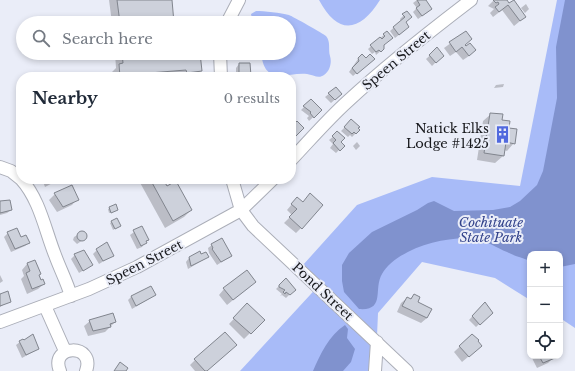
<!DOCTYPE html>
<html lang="en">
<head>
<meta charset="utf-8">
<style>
	:root { --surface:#fff; --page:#f6f6f7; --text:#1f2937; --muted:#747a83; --line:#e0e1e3 }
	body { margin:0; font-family:"Libre Baskerville",serif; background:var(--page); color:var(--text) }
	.controls { position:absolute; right:12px; bottom:12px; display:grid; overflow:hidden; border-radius:8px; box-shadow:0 2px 6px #0003 }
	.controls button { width:36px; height:36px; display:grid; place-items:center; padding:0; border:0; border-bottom:1px solid var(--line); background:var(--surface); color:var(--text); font:20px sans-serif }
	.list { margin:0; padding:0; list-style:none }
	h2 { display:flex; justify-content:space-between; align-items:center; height:52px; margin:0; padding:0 16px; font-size:17px }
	h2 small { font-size:13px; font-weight:400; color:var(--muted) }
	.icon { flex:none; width:22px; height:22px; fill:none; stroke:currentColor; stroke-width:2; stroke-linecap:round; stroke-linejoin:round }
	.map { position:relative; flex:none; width:575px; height:371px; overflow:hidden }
	.search { position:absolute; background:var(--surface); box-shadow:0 2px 6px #0003; left:16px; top:16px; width:280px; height:44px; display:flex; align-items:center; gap:10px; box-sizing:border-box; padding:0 14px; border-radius:22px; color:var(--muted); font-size:15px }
	.panel { position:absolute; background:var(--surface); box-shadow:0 2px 6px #0003; left:16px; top:72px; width:280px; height:112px; border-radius:16px }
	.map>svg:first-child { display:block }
	.green { fill:#a8bbf8 }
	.water { fill:#8092ce }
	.shadow { fill:#0003 }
	.building { fill:#cdd1db; stroke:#81858e }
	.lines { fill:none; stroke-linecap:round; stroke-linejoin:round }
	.minor-casing { stroke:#abaeb8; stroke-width:14 }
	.minor { stroke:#fff; stroke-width:12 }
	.labels { text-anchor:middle; stroke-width:4; stroke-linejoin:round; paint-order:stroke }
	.street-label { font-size:13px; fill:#191a1e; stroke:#eaedf8 }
	.poi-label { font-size:13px; fill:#191a1e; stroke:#eaedf8; text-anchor:end }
	.park-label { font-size:13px; font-style:italic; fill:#32428b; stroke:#eaedf8 }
</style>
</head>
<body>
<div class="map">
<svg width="575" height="371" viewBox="0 0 575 371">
	<rect width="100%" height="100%" fill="#eaedf8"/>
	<path class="green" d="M319,0H380C360,32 338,36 319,0Z
		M557,0H575V328L560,318V254H530V300L495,278L422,262L378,313L376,359L368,371H240L322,282L303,265L357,205L432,177L520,186Z
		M256,11C264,11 281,13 289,15C292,16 324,34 326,36C331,42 328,49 330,56C332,62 330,71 324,75C319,79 313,75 307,74C286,72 265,87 261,53H289V23H253L251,14Z"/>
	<path class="water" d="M565,0H575V264L560,267V254H530V261C523,258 514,256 507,252C497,248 487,241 476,239C448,235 397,248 382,274C373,289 386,311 359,309L344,292L342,281V265L349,253L372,232L417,210L428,203L434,201L454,211L493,210L510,207L520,201L537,185L543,171L557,98L556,47Z
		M345,325L348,329L347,338L355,349L351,362L343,371H313C320,355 329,335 345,325Z"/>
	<path class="shadow" d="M109,0H171L173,23H112Z
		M417,0H422L428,12L418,19L413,12L417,8L413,3Z
		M494,0H505L525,17L514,26L502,10L493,17L490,13L494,9L488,6Z
		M526,4L529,9L525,13L521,8Z
		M407,12L405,30L395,38L390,31L401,21L400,19Z
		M387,32L383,49L376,55L375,52L372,54L368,49Z
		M466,32L464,45L469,56L463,60L456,52L450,56L444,48Z
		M437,49L443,55L432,66L426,59Z
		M115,53H199L201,71L195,77H112V72L116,68Z
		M358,59L370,62L353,76L349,72Z
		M239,64L250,77H236V68Z
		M504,84L503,87L494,88L496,85Z
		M336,88L341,94L331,103L325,97Z
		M311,100L321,110L309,121L307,118L309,116L301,110Z
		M491,114L501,120L508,128L514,143L507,151L504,150L503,156L495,163L477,160L483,121Z
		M352,120L359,130L352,137L350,135L348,137L341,131Z
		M302,128L291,139V129Z
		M339,132L344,138L339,142L343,146L336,153L330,148L333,144L329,140Z
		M357,142L360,146L356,150L353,146Z
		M42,179H60L45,187Z
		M138,179H161L166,187L191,210L184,217L165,228Z
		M250,179H255L252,182Z
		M55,194L77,199L72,205L57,212L49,200Z
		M0,202L11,210L7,213L0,215Z
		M302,203L301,228L296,233L284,223L292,215L287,210L292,204Z
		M115,205V211L109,213L108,209Z
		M117,219L118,227L113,230L110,223Z
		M141,227L147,240L142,247L137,249L130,235Z
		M84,231L86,238L77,244L73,240L74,237Z
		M8,233L20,239L29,243L25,246L11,252L4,237Z
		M212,245L231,256L217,265L209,253L208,248Z
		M97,250L112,256L99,264L93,254Z
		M75,255L92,265L79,273L71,259Z
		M201,256L208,257L188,269L186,262L189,258Z
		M34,261L38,276L44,284L38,289L27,294L21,279L24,276L22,270L27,264Z
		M0,275L3,281L0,283Z
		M286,279L294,290L286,298L282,295L280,296L282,294L276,289Z
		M249,287L227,305L219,295L224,289Z
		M0,295L10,301L0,307Z
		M155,295L132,309L128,300L131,297Z
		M414,295L427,318L421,323L397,312L401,303L407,298L410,299Z
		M485,303L491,313L476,327L469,320Z
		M247,305L263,320L244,339L229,324Z
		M90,321L115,322L105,332L88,336L84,326Z
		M472,335L475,351L462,362L454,352Z
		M20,342L38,349L22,358L16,345Z
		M531,356H553V358L548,363L537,368Z
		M195,360L207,371H195L190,365Z"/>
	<path class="building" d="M117,0H172L174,23H120Z
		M417,0H426L432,9L422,16L416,8L420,5Z
		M493,0H507L509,3L514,0L526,17L520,21L508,5L499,12L495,7L499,4L498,2L496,3Z
		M407,11L412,17L406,22L409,27L399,35L393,27L405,17L402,14Z
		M387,31L393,38L384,45V49L381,52L379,50L376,52L370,45L380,37L382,39L385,36L383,34Z
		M466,31L472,39L465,45L466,46L470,43L476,50L469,56L462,47L456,52L449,42Z
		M437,47L444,56L436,63L429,55Z
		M122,53H200L202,71L187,73L186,70L137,74V77H120L119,64L123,63Z
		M362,54L366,58L370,54L375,59L357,74L352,68L359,61L358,58Z
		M239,63H250L251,76L254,77H239Z
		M336,87L342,94L335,100L328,93Z
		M311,99L322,110L314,118L310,113L311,112L303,106Z
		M490,113L503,114L502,120L510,121L509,128L517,129L515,144L506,142L504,156L484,153Z
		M351,119L360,127L358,128L360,130L356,134L354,132L352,134L344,127Z
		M297,121L304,128L296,136L291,133V127Z
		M337,131L345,138L341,142L345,146L340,151L333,143L336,140L332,136Z
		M150,179H163L167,186L176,181L192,210L173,221Z
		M72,185L79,200L63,207L54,193Z
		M310,193L323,205L302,229L289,217L297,209L291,204L297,197L303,202Z
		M10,200L12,210L0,213V201Z
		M116,204L118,210L111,213L109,207Z
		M117,218L121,226L115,229L111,221Z
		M142,226L149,240L146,241L147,243L141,246L133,230Z
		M17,228L21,237L26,235L30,243L15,249L7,232Z
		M77 236a5 5 0 1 1 10 0a5 5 0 1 1-10 0Z
		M222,238L232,256L221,262L212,249L213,248L211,244Z
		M107,242L114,256L103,261L96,249Z
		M84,250L93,265L83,271L74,254Z
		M200,251L201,254L206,252L209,257L191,266L189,257Z
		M35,260L41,274L39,275L41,280L43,279L45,284L32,289L26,273L30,271L27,263Z
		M247,270L256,282L233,300L223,288Z
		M286,278L296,290L290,295L286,292L285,294L283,292L285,290L279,287V285Z
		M151,286L156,295L136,306L131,296Z
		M8,291L11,302L0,306V294Z
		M414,294L420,297L418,302L432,309L427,318L402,306L407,297L411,299Z
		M485,302L493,313L480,325L472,316Z
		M247,303L265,320L251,334L233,318Z
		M113,313L116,322L110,324L111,327L93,331L89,320Z
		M225,332L237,345L207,371H205L194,359Z
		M33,334L39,349L26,355L19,341L23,339L24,340Z
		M472,334L479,340L478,341L482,346L469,357L459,346Z
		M539,356H554L555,358L543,363Z
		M120,362L128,368L126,371H114Z"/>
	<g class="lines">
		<defs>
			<path id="minor" d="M227,23L239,0
				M220,53L221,77
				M291,160C310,140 328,119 348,101C387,65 429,32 471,0
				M0,167L11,171L21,179
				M21,179C40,200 45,230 55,255C60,269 67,282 71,296
				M232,179L241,210L253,226L407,371
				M45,306L65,351
				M0,322L89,289L137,267L241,210L273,179
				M60,371C49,344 96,343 86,371
				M375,371L377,342"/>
		</defs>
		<use href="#minor" class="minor-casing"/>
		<use href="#minor" class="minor"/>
	</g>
	<defs>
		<symbol id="building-bare" viewBox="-9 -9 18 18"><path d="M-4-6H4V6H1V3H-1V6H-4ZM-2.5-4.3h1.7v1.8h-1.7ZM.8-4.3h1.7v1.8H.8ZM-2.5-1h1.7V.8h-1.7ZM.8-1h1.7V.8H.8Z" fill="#5169de" stroke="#eaedf8" stroke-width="2.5" paint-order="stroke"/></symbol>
	</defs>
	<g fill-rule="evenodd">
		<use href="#building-bare" x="490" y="122" width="25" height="25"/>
	</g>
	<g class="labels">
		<g class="street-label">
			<text transform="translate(396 60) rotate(-40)" y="5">Speen Street</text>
			<text transform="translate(144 262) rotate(-27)" y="5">Speen Street</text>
			<text transform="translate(323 291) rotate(43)" y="5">Pond Street</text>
		</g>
		<g class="poi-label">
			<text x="489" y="133">Natick Elks<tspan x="489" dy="15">Lodge #1425</tspan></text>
		</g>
		<g class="park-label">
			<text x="491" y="227">Cochituate<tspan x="491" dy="15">State Park</tspan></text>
		</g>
	</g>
</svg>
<div class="controls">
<button>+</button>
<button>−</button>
<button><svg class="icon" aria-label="locate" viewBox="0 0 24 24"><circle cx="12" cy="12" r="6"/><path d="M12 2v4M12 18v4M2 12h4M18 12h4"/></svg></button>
</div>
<div class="search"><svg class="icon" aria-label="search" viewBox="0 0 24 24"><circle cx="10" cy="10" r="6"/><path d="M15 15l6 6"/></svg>Search here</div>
<section class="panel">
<h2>Nearby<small>0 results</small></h2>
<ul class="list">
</ul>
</section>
</div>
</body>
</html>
